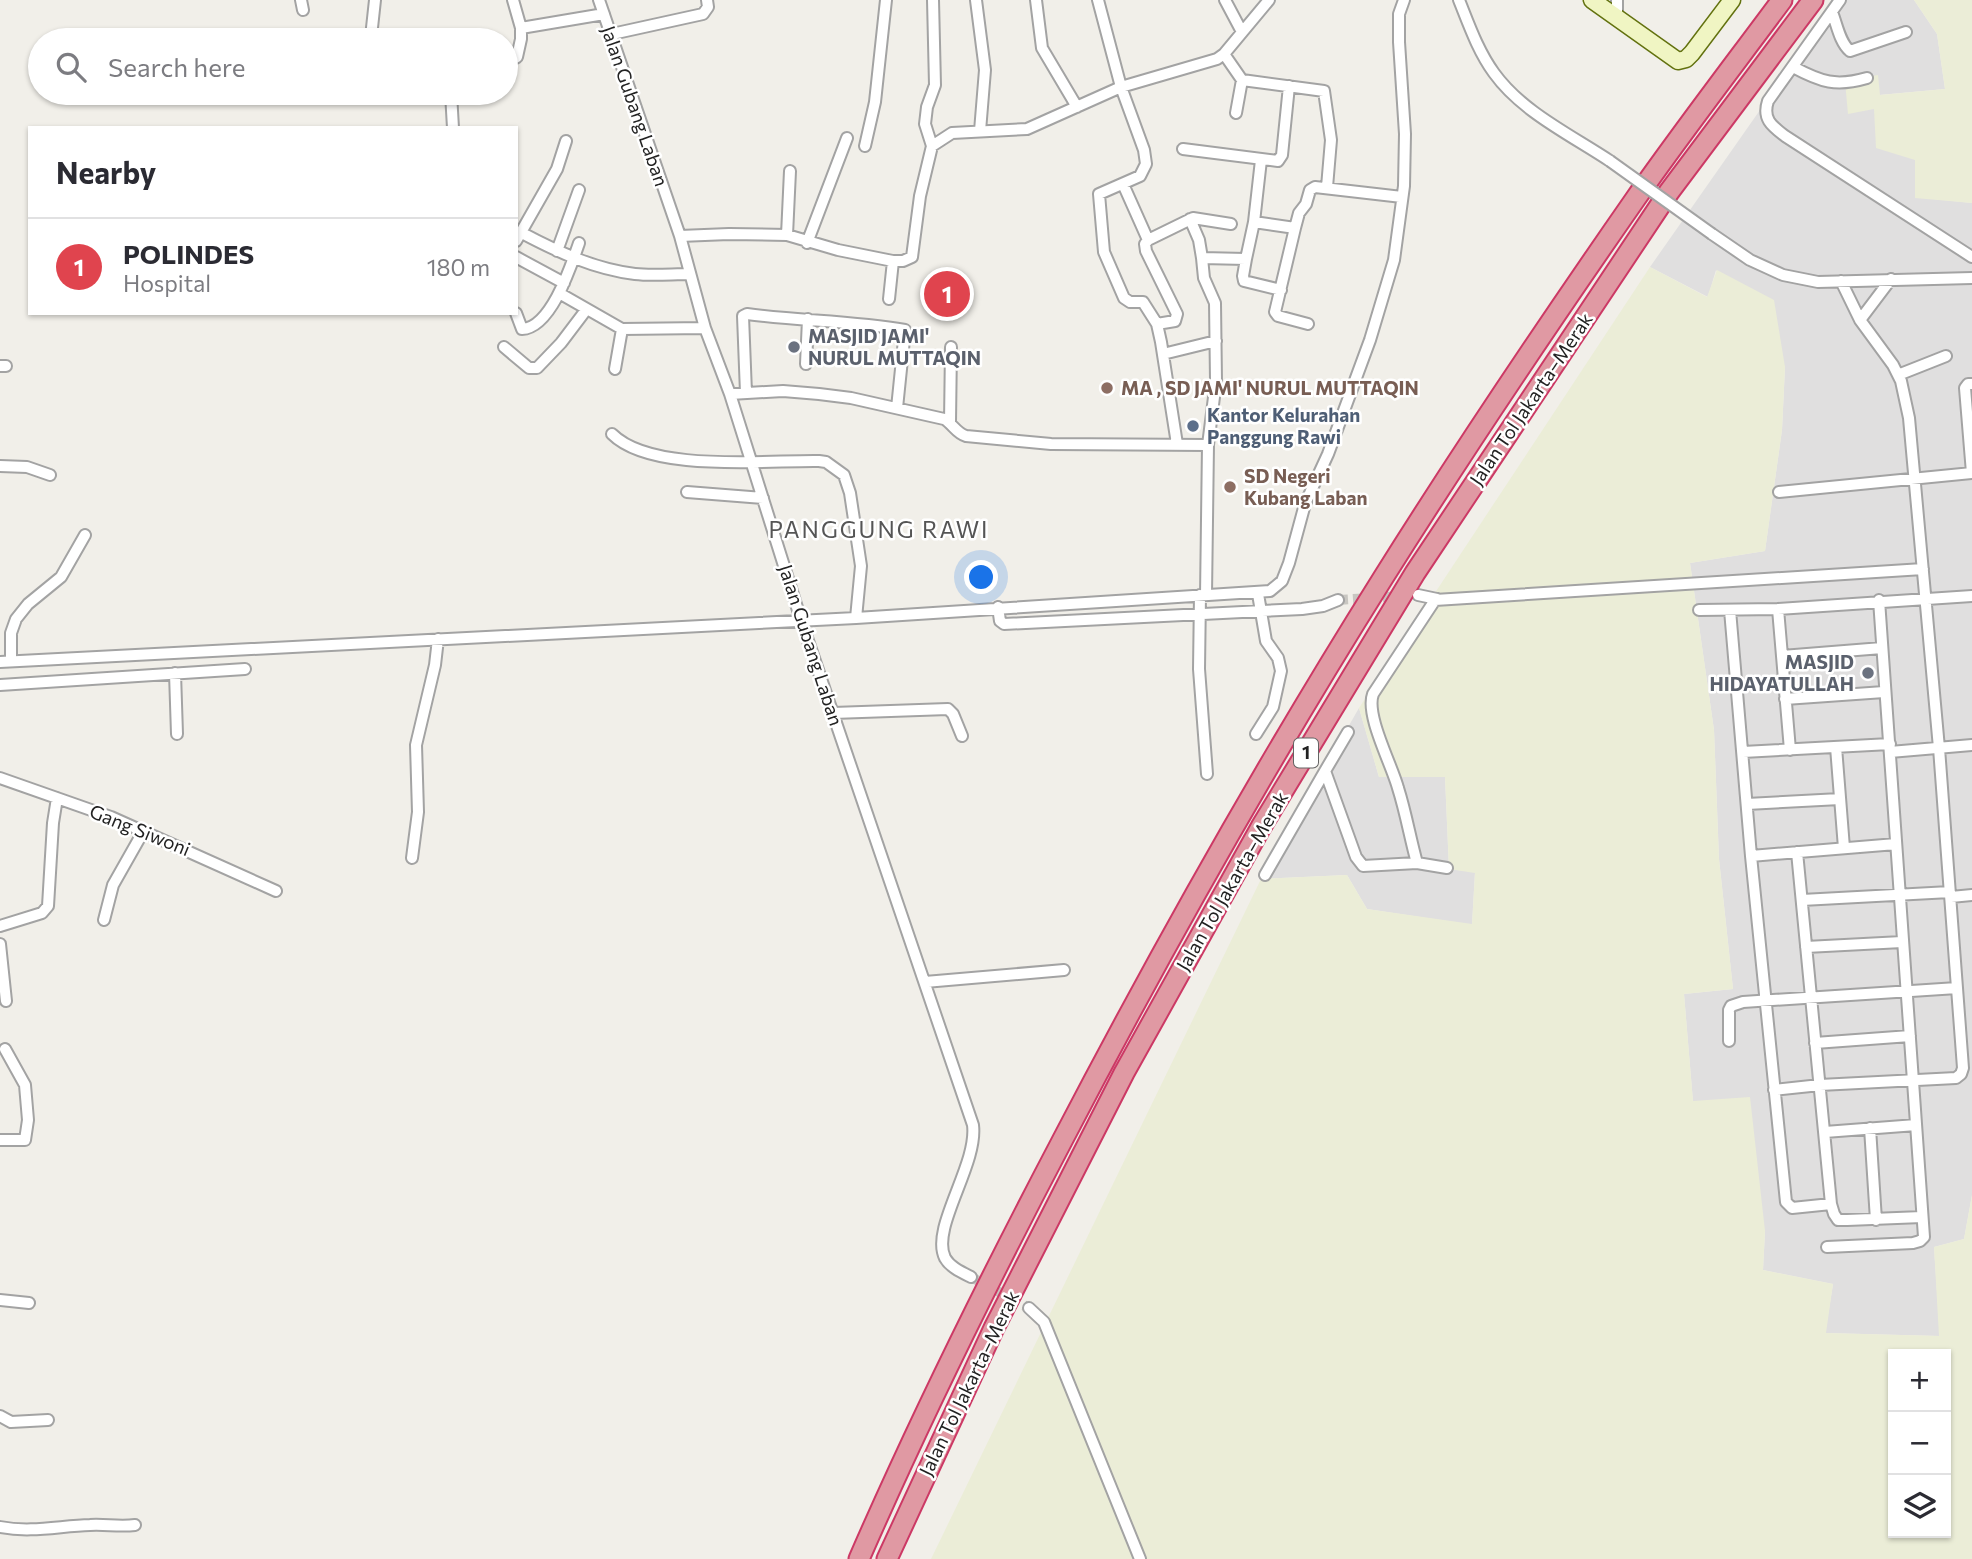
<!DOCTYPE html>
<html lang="en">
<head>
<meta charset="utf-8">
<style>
	:root { --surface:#fff; --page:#f2f2f3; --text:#2b2b33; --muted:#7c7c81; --line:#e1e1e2; --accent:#b45309 }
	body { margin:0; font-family:Commissioner,sans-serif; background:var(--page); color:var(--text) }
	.controls { position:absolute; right:21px; bottom:21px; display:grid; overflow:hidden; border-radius:0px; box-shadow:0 2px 5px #0004 }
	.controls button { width:63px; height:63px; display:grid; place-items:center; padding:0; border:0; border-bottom:2px solid var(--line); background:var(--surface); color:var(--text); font:35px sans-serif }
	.you { position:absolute; left:982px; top:578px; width:24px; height:24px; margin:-18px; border:5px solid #fff; border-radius:50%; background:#1a73e8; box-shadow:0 0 0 10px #1a73e833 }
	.badge { display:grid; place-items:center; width:46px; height:46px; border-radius:50%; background:var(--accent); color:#fff; font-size:23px; font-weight:700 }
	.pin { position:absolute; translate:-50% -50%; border:4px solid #fff; box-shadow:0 2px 7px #0006 }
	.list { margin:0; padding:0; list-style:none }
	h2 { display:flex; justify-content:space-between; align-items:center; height:91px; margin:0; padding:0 28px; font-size:30px }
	h2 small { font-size:23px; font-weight:400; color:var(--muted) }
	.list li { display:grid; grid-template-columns:46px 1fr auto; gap:21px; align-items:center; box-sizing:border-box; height:98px; padding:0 28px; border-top:2px solid var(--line) }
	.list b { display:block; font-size:26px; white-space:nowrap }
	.list p { margin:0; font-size:23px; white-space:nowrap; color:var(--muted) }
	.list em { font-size:23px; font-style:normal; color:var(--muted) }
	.icon { flex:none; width:38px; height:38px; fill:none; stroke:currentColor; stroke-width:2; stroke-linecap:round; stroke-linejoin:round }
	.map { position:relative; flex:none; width:1972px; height:1559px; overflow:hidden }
	.search { position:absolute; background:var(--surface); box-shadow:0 2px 5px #0004; left:28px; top:28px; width:490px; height:77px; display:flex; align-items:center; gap:18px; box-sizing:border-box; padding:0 24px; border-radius:38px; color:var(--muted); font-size:26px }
	.panel { position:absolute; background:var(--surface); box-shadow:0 2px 5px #0004; left:28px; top:126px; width:490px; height:189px; border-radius:0px }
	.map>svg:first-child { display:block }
	.residential { fill:#e0dfdf }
	.farmland { fill:#ebedd7; fill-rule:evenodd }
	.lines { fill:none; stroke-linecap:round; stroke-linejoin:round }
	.street-tunnel { stroke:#c8c6c1; stroke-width:10; stroke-dasharray:10 5; stroke-linecap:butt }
	.street-casing { stroke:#a3a3a3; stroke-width:14 }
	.secondary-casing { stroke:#63720f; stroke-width:19 }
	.highway-casing { stroke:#cc3965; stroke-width:23 }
	.street { stroke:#fff; stroke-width:10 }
	.secondary { stroke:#f0f5c3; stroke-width:16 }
	.highway { stroke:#e099a3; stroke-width:19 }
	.street-bridge-casing { stroke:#a3a3a3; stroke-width:14; stroke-linecap:butt }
	.street-bridge { stroke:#fff; stroke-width:10 }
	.worship-dot { fill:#6b7280; stroke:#fff; stroke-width:2.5 }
	.education-dot { fill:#8d6e63; stroke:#fff; stroke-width:2.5 }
	.service-dot { fill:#5c6f8a; stroke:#fff; stroke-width:2.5 }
	.labels { text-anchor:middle; stroke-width:5; stroke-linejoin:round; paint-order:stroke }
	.shield { fill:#fff; stroke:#646464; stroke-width:2 }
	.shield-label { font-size:18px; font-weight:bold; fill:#222 }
	.street-label { font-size:19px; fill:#222; stroke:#fff }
	.worship-label { font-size:19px; font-weight:bold; fill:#5b616d; stroke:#fff; text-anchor:start }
	.education-label { font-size:19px; font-weight:bold; fill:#785e54; stroke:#fff; text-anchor:start }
	.service-label { font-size:19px; font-weight:bold; fill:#4e5e75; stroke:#fff; text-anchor:start }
	.quarter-label { font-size:23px; letter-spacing:2px; fill:#555; stroke:#fff }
</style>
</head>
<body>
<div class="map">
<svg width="1972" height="1559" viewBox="0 0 1972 1559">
	<rect width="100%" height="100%" fill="#f1efe9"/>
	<path class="residential" d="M1837,0H1914L1937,34L1945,89L1879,95L1874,109L1915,160V197L1972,203V1195L1964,1239L1934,1247L1940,1336L1825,1333L1833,1284L1763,1270L1765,1231L1693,1102L1684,994L1733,989L1719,859L1714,730L1690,563L1765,551L1782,430L1785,367L1716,270L1708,297L1650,267Z
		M1359,708L1379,777H1445L1449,869L1475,872L1472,925L1367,909L1347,875L1261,879Z"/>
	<path class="farmland" d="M1914,0H1972V203L1915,198V160L1876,148L1874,109L1848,114L1845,81L1878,75L1880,95L1945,89L1937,34Z
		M1650,267L1707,297L1717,270L1774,300L1785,367L1782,430L1765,551L1690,563L1714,730L1719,859L1733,989L1684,994L1693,1101L1750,1097L1765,1231L1763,1270L1833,1284L1826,1333L1939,1336L1934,1247L1964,1239L1972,1195V1559H931L1261,879L1347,875L1367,909L1472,924L1475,873L1449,869L1445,777H1379L1359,708ZM1893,1354H1946V1533H1893Z"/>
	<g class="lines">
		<path class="street-tunnel" d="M1338,600L1401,596
			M971,1277L1029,1308"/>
		<defs>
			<path id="street" d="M301,0L303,10
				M513,0L521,28L604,14
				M599,0L680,236L705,328L730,394L801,620L973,1125C978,1165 930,1228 945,1258C950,1267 961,1272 971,1277
				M976,0L985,70L980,131
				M1036,0L1042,48L1077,107
				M1098,0L1121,87L1144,150L1146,164L1140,176L1099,194L1104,252L1124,298L1130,302H1143L1157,324L1161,342L1177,444
				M1225,0L1242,32
				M1459,0C1469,25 1478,51 1494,73C1522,112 1571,135 1610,161
				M1617,0V18
				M1840,0L1768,101C1762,119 1772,126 1785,136L1972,257
				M1832,12C1837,25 1840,43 1850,51L1906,32
				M612,34L703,14L708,7L707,0
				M371,37L375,0
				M1224,54L1242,80L1324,91L1331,140L1327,187
				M506,63L517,57L521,39V28
				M1793,67C1821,82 1836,87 1867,78
				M451,93L453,128
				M1236,113L1242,80
				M865,146L875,102L886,0
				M932,146L952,133L1027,129L1121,87L1217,59L1224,54L1269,0
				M1183,149L1278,161L1282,155L1289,86
				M1123,184L1148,240L1193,218L1231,224
				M1190,219L1199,240L1202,258L1246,259L1254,222L1261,160
				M1254,222L1295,228L1299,213L1306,204L1310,190L1315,187L1402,197
				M1295,228L1275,312L1278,316L1308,324
				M522,233C558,252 594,269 635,274C653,276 672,274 690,274
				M1712,234L1750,260L1783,275L1818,282L1972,278
				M787,235L790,171
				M680,236L729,234L787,235L838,250L893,261H903L912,257L920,196L932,146L925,124L927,107L935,85L933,0
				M1148,240L1145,244L1146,251L1177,314L1175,321L1157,324
				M516,241L557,169L566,141
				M807,243L847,138
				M557,251L579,190
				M516,257L564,283
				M1202,258L1204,278L1215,303L1216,381L1208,445
				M1246,259L1243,276L1244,281L1281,290
				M559,293L622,329L705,328
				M889,299L893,261
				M516,313L522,329C551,328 571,266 579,243
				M1860,320L1891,279
				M504,347L529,368H537L561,343L586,310
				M1163,354L1216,341
				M806,364L808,319
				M0,366H6
				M615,369L622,329
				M1898,375L1946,356
				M746,393L743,316L747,314C799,321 853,321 905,330L897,408
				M730,394L783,391L819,394L851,398L944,419C953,424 956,433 966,436L1051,444L1208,445L1206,595
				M950,422L951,347
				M612,434C651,473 766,460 819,461L826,462L844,475L850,493L861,566L856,618
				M0,466L27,467L50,475
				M1972,473L1965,388L1968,384H1972
				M687,492L763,498
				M1779,492L1972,473
				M1200,595L1199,669L1207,774
				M1418,595L1437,599
				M998,607L1000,621L1004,624L1302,609L1323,606L1338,600
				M1778,609L1790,750
				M1699,610L1778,609L1972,596
				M1730,610L1751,856L1786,1202L1792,1208L1831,1204
				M1782,656L1882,648
				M11,661V633L16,619L28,604L61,577L85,535
				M0,662L856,618L1270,591L1282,581L1289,563L1305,504L1328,454L1370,340L1394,260L1404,186L1405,134L1399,42V14L1404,0
				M175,673L177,734
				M0,685L245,669
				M1785,699L1884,692
				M833,713L948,709L953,714L962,736
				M1348,732L1325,771L1356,857L1363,866L1417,863
				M1256,734L1273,707L1281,671L1278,658L1266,641L1258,594
				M1836,747L1844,848
				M1743,752L1890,744
				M1890,752L1972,745
				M0,778L111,817L276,891
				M1747,804L1840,799
				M1797,852L1831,1204L1834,1214L1838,1220H1847L1922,1217
				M1751,856L1896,844
				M412,858L418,812L416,745L435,665L438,639
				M1447,868L1417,863C1410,838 1406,813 1398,788C1392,765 1365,715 1373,694L1435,600L1923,569
				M1265,875L1325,771
				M1951,897L1972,895
				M1802,900L1950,892
				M104,920L113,885L143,832
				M0,926L42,913L48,906L53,823L57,798
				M0,944L6,1001
				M1806,947L1902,942
				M925,982L1064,970
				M1729,1041V1010L1731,1006L1743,1002L1957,988
				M1815,1043L1910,1036
				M1774,1090L1820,1085L1956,1078L1961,1074L1963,1068L1939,748L1909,418L1901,381L1893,365L1860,320L1841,281
				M1870,1128L1876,1220
				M1825,1132L1916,1125
				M0,1140H25L28,1120L25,1085L5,1049
				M1827,1247L1913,1243L1920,1241L1924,1237L1879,600
				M0,1300L29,1303
				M1029,1308L1044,1322L1140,1559
				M0,1416L11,1422L48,1420
				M0,1527C31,1533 59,1526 90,1525C105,1524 119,1527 135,1525"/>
			<path id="secondary" d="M1592,0L1678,61L1686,59L1692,53L1732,0"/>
			<path id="highway" d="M859,1559C921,1417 990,1278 1062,1141C1162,949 1268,761 1383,578C1464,449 1549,323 1636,198C1683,131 1733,66 1782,0
				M887,1559L994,1328L1124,1073L1261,827L1415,573L1669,192L1813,0"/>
		</defs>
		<use href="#street" class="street-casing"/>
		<use href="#secondary" class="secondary-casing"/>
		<use href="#highway" class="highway-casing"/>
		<use href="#street" class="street"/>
		<use href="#secondary" class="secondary"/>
		<use href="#highway" class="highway"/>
		<defs>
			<path id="street-bridge" d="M1610,161L1712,234"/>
		</defs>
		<use href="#street-bridge" class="street-bridge-casing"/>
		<use href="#street-bridge" class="street-bridge"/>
	</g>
	<g class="worship-dot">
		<circle cx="794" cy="347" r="7"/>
		<circle cx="1868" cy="673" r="7"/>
	</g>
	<g class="education-dot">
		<circle cx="1107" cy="388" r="7"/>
		<circle cx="1230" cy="487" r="7"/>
	</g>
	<circle class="service-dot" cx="1193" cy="426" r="7"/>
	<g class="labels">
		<rect class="shield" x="1294" y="738.5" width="24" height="29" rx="5"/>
		<g class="shield-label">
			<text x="1306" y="759">1</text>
		</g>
		<g class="street-label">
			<text transform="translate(635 106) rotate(71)" y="7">Jalan Gubang Laban</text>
			<text transform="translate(1531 399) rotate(-56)" y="7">Jalan Tol Jakarta–Merak</text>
			<text transform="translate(811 645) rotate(72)" y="7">Jalan Gubang Laban</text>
			<text transform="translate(140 830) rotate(22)" y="7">Gang Siwoni</text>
			<text transform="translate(1232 881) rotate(-60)" y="7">Jalan Tol Jakarta–Merak</text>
			<text transform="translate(969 1383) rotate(-64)" y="7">Jalan Tol Jakarta–Merak</text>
		</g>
		<g class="worship-label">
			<text x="808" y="343">MASJID JAMI'<tspan x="808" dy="22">NURUL MUTTAQIN</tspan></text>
			<text x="1854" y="669" text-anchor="end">MASJID<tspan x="1854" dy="22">HIDAYATULLAH</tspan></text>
		</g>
		<g class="education-label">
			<text x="1121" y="395">MA , SD JAMI' NURUL MUTTAQIN</text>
			<text x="1244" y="483">SD Negeri<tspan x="1244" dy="22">Kubang Laban</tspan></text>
		</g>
		<g class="service-label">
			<text x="1207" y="422">Kantor Kelurahan<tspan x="1207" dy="22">Panggung Rawi</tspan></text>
		</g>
		<g class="quarter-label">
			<text x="879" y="538">PANGGUNG RAWI</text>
		</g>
	</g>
</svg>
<div class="controls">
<button>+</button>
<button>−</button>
<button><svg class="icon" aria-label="layers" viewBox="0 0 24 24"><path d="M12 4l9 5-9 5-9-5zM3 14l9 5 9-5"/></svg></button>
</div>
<div class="you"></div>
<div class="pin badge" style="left:947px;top:294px;background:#e0444e">1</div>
<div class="search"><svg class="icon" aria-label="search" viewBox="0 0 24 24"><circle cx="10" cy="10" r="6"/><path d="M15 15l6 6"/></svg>Search here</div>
<section class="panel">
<h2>Nearby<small></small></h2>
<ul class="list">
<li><span class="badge" style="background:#e0444e">1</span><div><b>POLINDES</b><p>Hospital</p></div><em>180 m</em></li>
</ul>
</section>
</div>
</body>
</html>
